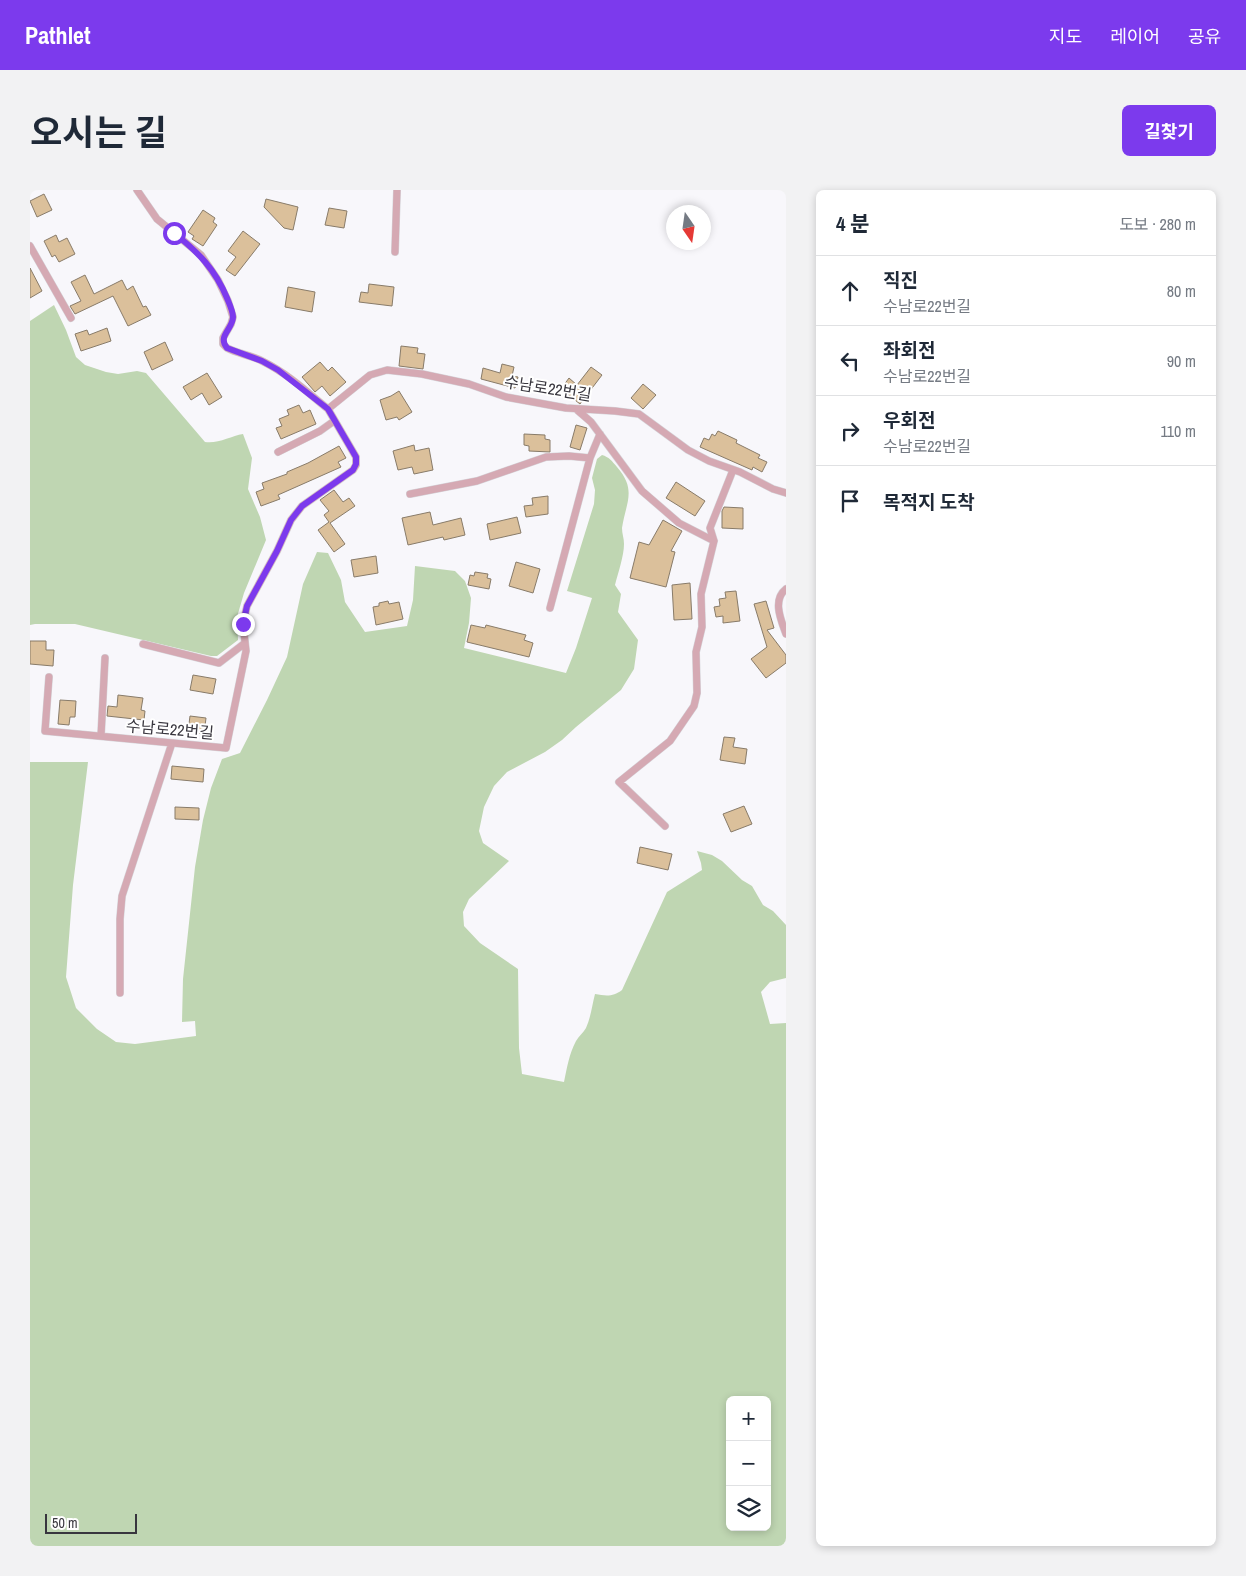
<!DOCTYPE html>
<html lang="ko">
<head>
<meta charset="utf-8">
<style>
	:root { --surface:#fff; --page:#f2f2f3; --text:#1f2937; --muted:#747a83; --line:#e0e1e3; --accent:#7c3aed }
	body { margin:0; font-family:"Archivo Narrow","Noto Sans KR",sans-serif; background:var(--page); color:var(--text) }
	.controls { position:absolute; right:15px; bottom:15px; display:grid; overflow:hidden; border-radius:8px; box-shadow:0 2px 8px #0003 }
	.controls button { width:45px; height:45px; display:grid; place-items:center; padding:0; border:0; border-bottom:1px solid var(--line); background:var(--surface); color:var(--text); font:25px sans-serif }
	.compass { position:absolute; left:636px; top:15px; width:45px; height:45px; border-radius:50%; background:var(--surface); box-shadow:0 2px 8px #0003; rotate:167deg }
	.scale { position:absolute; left:15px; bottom:12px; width:92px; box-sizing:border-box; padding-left:5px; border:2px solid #38363e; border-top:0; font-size:14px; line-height:18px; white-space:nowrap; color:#38363e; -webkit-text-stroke:4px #fff; paint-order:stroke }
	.stop { position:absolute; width:15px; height:15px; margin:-11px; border:4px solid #7c3aed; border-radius:50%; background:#fff }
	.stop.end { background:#7c3aed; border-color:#fff; box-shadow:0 1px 5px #0008 }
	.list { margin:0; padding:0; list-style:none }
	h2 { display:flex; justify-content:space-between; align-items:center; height:65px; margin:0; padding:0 20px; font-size:21px }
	h2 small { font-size:16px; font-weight:400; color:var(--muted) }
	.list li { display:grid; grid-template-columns:32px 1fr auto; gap:15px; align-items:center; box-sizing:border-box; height:70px; padding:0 20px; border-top:1px solid var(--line) }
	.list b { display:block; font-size:19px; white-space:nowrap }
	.list p { margin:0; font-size:16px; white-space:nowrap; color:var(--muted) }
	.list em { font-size:16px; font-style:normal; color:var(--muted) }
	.icon { flex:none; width:28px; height:28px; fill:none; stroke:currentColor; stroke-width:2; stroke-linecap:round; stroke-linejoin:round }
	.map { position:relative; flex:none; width:756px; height:1356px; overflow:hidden; border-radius:8px }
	header { display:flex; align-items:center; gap:30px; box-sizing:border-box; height:70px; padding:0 25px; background:var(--accent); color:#fff }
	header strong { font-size:24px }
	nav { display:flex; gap:28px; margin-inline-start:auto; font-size:18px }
	.intro { display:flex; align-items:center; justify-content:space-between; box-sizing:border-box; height:120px; padding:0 30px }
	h1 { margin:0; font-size:35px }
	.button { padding:12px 22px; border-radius:8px; background:var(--accent); color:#fff; font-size:18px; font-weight:700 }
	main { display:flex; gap:30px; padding:0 30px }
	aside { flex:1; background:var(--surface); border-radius:8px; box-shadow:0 2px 8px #0003 }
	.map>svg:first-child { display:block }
	.green { fill:#bfd6b2; fill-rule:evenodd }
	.building { fill:#dbc09b; stroke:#887b69 }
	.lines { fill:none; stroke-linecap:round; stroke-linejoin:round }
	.service-casing { stroke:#d5d4d9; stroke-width:8 }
	.service { stroke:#d5a9b3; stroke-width:7 }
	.route { stroke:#7c3aed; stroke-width:6 }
	.labels { text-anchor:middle; stroke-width:4; stroke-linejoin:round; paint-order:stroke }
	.street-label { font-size:16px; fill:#38363e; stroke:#fff }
</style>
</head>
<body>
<header>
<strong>Pathlet</strong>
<nav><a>지도</a><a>레이어</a><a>공유</a></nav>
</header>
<div class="intro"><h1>오시는 길</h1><a class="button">길찾기</a></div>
<main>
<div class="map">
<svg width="756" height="1356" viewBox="0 0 756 1356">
	<rect width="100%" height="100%" fill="#f8f7fb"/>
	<path class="green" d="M24,115L36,140L46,167L55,175L76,182L88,184L107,181L116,183L175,252C188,254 201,246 213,244L222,268L218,299L230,327L236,350L214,403L207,427L208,450L187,466H181L45,434H5L0,435V131Z
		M572,265C579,267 582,271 587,277C607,300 596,312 592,338C592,344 594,348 594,354C594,366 588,383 585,395L591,404L588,422L608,450L604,479L591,500L546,537L532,550L515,562L477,582L464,596L454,617L449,641L453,653L479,671L439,709L433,722L434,736L450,753L488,779L489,858L492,884L534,892C537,878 539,864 546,851C549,846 553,843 556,838C561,827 562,815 565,804C576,806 583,807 592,800L637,702L672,680L671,673L667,661L682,665L692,671L712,690L722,696L733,715L743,721L756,735V788L740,792L731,802L740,834L756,833V1356H0V572H58L43,695L36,787L46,818L67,839L86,852L105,854L166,846L165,831L152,832L153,789L165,677L173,630L181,598L192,569L210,563L237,510L257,467L273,394L287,362L298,363L311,390L315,412L335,442L377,436L383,410L385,376L425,381L435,391L441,408L439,433L434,458L536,483L546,458L562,408L537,401L564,314L565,300L562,288L567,269ZM700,1210H737V1337H700Z"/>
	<path class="building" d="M14,4L22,20L7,27L0,11Z
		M236,9L268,17L263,40L254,38L234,17Z
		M299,18L317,21L314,38L295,35Z
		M173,20L185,28L183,32L187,35L173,56L162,49L164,46L158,42Z
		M213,41L230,54L205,86L196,80L206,67L198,61Z
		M26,45L29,52L37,48L45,64L29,72L25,65L22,67L14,51Z
		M0,78L12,101L0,108Z
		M55,85L64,104L92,90L97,100L103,96L113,117L116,116L121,125L98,136L83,106L45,124L40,116L51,111L41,92Z
		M339,94L364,97L362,116L329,112L331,102L338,103Z
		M258,97L285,102L282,122L255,117Z
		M77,138L81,151L51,161L45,144L57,140L59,145Z
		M135,152L143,170L122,180L114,162Z
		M371,156L388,158L387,163L395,164L393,179L369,176Z
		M290,172L298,181L302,177L316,192L300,206L292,196L285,202L272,187Z
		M472,174L484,177L482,186L488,187L485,198L451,189L453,178L470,183Z
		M561,177L572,185L550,214L531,199L539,188L547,195Z
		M177,183L192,207L179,215L172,203L161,210L153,197Z
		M613,194L626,205L613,219L601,208Z
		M369,201L382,222L369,230L367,227L356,230L350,210L361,206Z
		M269,215L273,223L280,220L286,234L251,249L246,238L252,236L249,229L259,225L257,220Z
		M546,235L557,238L550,260L540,257Z
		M688,241L707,250L706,253L730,265L728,268L737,272L732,282L723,277L722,280L670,257L674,248L679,250L682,244L685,246Z
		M494,244L515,245V249L520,250V262L499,261V256L494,255Z
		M384,255L385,261L399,258L403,280L384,284L382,277L368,280L363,261Z
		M309,256L316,268L308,272L311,277L248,305L250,309L231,316L226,302L234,299L232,293L257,284V282L278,273Z
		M646,292L675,311L665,326L636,308Z
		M304,300L313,312L319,308L325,316L300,333L315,354L304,362L288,340L299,332L294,325L299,321L290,310Z
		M518,306V324L496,327L494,316L503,315L502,308Z
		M694,317L713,318V339L692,338V321Z
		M400,322L403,335L431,328L435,345L414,350L413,347L378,355L372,328Z
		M487,327L491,343L460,350L457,334Z
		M633,330L652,341L641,361L645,362L636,397L600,388L609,352L619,355Z
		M346,366L348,383L324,387L321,370Z
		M486,372L510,379L503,403L479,396Z
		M445,382L458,384L457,388L461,389L459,399L438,395L440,385L444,386Z
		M660,393L662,429L644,430L642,395Z
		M706,401L710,431L693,433V426L686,427L684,417L690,416L689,409L696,408L695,402Z
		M358,411L359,414L369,412L373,429L346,435L343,417L349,416V413Z
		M736,411L744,438L737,440L756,465V473L736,488L721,469L737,457L724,414Z
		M441,435L455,438L456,435L496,445L494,450L503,453L499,467L437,452Z
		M0,451H16V460H24L23,476L0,474Z
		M163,485L186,489L183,504L160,500Z
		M88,505L113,508L111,520L115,521L114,530L77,526L78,516L87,517Z
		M30,510L46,511L45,527H40L39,535L28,534Z
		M160,526L176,528L174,544L158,542Z
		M694,547L705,548L703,557L717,559L715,574L690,570Z
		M142,576L174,579L173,592L141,589Z
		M714,616L722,634L701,642L693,624Z
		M145,617L169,618V630L145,629Z
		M610,657L642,664L638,680L607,673Z"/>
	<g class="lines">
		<defs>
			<path id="service" d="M107,0L127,29L171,65L188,90L198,111L203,127L201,134L193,148V154L197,158C208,164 222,165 234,172C258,184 277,202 298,219L340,185L357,180L392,184L439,194L476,207L536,218L585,221L609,224L658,260L679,271L710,282L743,299L756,303
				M0,56L41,128
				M365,62L367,0
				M546,219L561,232L612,301L649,333L684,351
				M248,262L290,241L304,231
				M380,304L447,291L516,267L539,266L560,268
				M756,399C742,410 751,430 756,444
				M520,418L560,268L570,244
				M113,454L189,473L215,453
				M19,487L15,541L196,558L216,461L213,434L217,416L247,361L261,330L272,316L323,280L326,275V267L298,219
				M71,546L75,468
				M635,636L589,592L640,551L664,516L667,503L666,462L672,437L671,404L684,351L680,338L703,280
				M90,803V729L92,706L142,553"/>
		</defs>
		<use href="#service" class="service-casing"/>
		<use href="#service" class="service"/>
	</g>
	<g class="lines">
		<path class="route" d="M144,43C168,62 185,79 197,108C199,113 203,121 203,127C203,139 187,146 197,158L232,171L248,180L298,219L326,267V274L323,280L272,316L261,330L247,361L217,416L213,434"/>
	</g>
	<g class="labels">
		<g class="street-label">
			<text transform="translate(518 198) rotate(9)" y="6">수남로22번길</text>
			<text transform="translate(140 539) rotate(5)" y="6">수남로22번길</text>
		</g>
	</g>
</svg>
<div class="controls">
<button>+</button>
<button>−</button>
<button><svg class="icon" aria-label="layers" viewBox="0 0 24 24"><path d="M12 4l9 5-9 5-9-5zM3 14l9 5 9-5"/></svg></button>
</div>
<svg class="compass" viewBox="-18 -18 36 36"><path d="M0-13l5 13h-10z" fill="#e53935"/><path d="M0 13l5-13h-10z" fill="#747a83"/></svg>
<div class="scale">50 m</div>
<div class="stop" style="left:144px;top:43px"></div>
<div class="stop end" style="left:213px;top:434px"></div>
</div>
<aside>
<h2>4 분<small>도보 · 280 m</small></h2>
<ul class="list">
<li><svg class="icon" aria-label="ahead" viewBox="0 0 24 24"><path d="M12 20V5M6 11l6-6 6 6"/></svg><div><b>직진</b><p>수남로22번길</p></div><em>80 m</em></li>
<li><svg class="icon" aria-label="left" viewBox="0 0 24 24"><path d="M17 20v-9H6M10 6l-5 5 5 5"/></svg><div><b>좌회전</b><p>수남로22번길</p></div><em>90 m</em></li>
<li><svg class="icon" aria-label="right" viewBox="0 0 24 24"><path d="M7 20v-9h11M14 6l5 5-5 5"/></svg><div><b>우회전</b><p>수남로22번길</p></div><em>110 m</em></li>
<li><svg class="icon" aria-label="arrive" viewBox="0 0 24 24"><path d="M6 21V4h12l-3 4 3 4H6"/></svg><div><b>목적지 도착</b></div></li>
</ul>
</aside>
</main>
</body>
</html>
